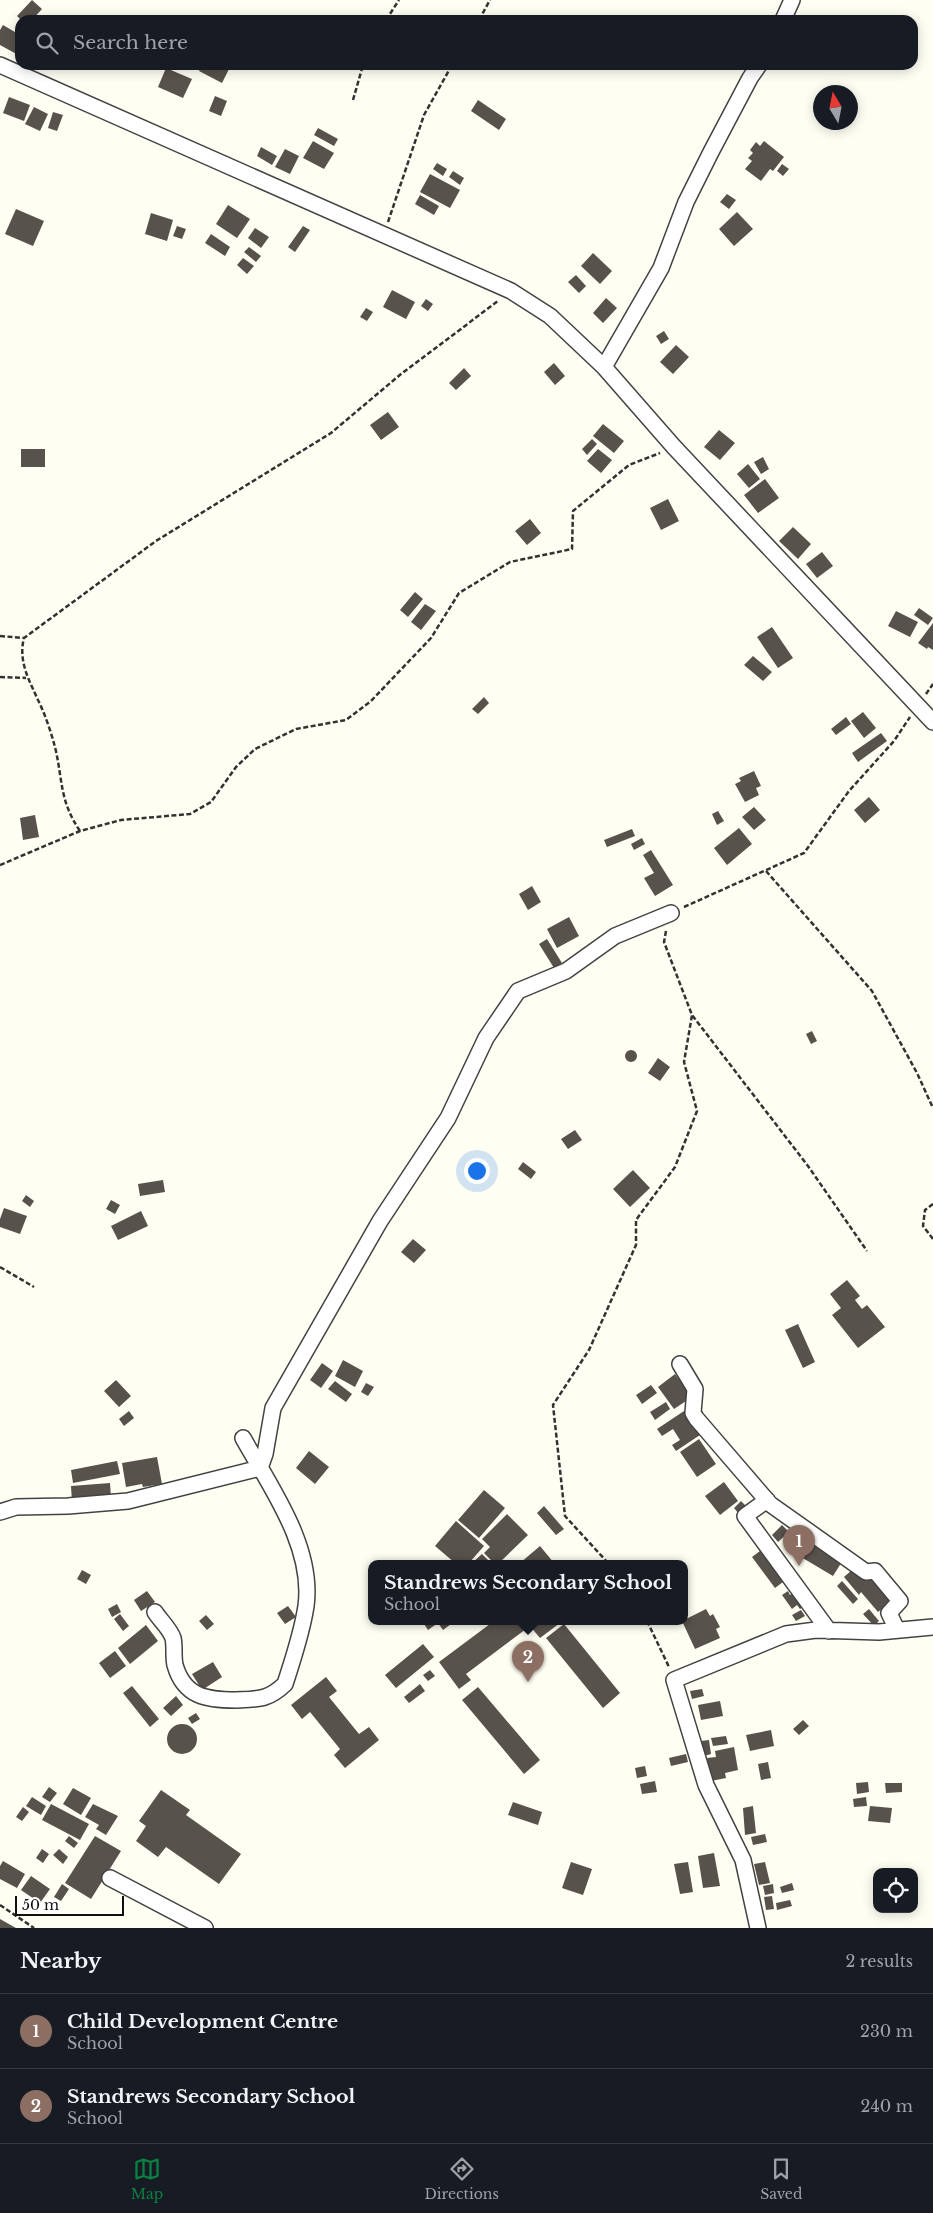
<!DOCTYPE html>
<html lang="en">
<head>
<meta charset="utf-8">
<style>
	:root { --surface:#171b24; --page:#242831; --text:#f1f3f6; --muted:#9ea1a6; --line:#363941; --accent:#0b8043 }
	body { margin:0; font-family:"Libre Baskerville",serif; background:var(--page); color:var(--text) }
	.controls { position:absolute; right:15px; bottom:15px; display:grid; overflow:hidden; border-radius:10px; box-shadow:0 2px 12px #0003 }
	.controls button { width:45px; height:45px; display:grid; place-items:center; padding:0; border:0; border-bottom:1px solid var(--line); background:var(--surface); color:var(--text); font:25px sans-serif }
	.compass { position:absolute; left:813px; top:85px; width:45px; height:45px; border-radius:50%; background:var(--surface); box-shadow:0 2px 12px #0003; rotate:350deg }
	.scale { position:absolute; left:15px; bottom:12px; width:109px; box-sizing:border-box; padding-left:5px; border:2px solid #101010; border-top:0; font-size:14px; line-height:18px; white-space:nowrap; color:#101010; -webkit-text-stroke:4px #fff; paint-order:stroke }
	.you { position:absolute; left:476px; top:1170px; width:18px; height:18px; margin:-12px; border:4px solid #fff; border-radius:50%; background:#1a73e8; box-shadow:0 0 0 8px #1a73e833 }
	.badge { display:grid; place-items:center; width:32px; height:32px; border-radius:50%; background:var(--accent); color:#fff; font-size:16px; font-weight:700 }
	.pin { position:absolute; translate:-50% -41px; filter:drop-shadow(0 1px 2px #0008) }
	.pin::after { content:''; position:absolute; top:26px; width:18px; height:15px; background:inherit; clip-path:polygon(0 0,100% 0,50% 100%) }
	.popup { position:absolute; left:368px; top:1560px; width:320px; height:65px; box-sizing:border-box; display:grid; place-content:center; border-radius:10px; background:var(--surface); filter:drop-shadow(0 1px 4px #0005); font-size:16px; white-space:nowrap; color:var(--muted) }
	.popup b { font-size:19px; color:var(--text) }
	.popup::after { content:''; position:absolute; left:50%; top:100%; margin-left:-10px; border:10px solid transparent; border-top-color:var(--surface) }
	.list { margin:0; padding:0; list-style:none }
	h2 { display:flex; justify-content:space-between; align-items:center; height:65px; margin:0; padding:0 20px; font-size:21px }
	h2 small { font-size:16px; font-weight:400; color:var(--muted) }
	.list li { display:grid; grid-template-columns:32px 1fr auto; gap:15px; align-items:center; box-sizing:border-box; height:75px; padding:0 20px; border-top:1px solid var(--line) }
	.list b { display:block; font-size:19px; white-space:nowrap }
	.list p { margin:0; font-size:16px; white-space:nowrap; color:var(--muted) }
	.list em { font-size:16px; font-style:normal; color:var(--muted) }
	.icon { flex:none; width:28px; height:28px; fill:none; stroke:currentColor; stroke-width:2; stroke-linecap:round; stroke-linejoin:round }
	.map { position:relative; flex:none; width:933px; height:1928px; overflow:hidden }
	.search { position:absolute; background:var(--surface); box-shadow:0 2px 12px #0003; left:15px; right:15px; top:15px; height:55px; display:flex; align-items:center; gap:12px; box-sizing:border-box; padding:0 18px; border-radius:15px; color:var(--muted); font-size:19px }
	.sheet { height:215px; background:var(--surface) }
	nav { display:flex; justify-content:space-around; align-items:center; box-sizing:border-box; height:70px; border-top:1px solid var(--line); background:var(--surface); font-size:14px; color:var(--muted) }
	nav a { display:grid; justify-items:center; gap:2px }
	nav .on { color:var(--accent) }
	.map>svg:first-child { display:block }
	.building { fill:#58524c }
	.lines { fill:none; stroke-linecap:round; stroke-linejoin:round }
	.minor-casing { stroke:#434343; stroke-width:18 }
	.path { stroke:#323232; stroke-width:2.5; stroke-dasharray:5 2.5; stroke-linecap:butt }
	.minor { stroke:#fff; stroke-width:15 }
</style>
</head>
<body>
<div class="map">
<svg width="933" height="1928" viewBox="0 0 933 1928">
	<rect width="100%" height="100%" fill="#fffef3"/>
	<path class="building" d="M32,0L42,9L32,20H21L17,16Z
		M3,25L20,35V56L0,45V30Z
		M202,65H231L222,83L199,71Z
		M166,68L192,79L183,98L158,87Z
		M215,96L227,101L221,116L209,111Z
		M9,97L30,105L24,121L3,113Z
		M478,100L506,119L499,130L471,111Z
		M34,107L48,114L40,131L25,124Z
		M53,112L63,115L57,131L48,128Z
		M318,128L338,139L334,146L314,135Z
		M313,141L334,153L324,169L303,158Z
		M764,141L784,157L773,171L770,169L761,181L745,169L752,161L748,158L753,153L750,150L756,142L760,146Z
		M261,147L277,156L272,165L257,156Z
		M285,149L299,156L290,174L275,167Z
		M437,163L447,169L443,176L433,169Z
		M782,164L789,169L783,176L777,171Z
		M453,171L464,178L460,185L449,177Z
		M430,174L460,190L450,208L420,192Z
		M727,194L736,200L729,209L720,202Z
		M420,195L439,206L434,215L415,204Z
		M228,205L250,219L237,238L216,224Z
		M16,209L44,221L33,246L5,234Z
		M737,212L753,229L734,246L719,229Z
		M151,213L173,220L167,241L145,234Z
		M177,226L186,229L182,239L173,236Z
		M303,226L310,230L295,252L288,247Z
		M255,228L269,237L261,248L248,238Z
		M211,234L230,247L225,256L205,243Z
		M249,247L261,256L256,262L244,252Z
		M593,253L612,271L600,284L581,266Z
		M243,258L254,266L247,274L237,265Z
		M576,275L586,286L579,293L568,282Z
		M392,290L415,302L406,319L383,307Z
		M606,298L617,308L603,323L593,313Z
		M426,299L433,304L428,311L421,306Z
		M366,308L373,312L367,321L360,317Z
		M664,331L669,339L661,344L656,336Z
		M676,345L689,357L673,374L660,362Z
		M554,363L565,376L555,385L544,372Z
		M464,368L471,376L456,390L449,383Z
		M388,412L399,427L381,440L370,425Z
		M603,424L624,441L614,453L593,436Z
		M719,430L735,443L720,460L704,447Z
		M592,439L597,444L587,455L582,449Z
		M21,449H45V467H21Z
		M598,449L612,460L601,473L587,461Z
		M763,457L769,469L761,474L754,462Z
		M748,464L760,479L749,488L737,474Z
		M765,479L779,498L758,513L744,495Z
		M668,499L679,521L661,530L650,508Z
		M530,519L541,533L527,545L515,531Z
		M793,527L811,544L798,559L779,541Z
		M822,552L833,566L817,578L806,564Z
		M415,592L423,599L408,617L400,610Z
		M425,604L436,611L421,630L411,622Z
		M919,608L933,618L928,625L914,615Z
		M896,611L918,622L910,637L888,626Z
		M933,623V650L928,647L927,649L918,643Z
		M772,627L793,658L778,668L757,637Z
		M753,656L772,672L763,681L744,665Z
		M484,697L489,703L478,714L472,709Z
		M863,712L876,728L864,738L851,721Z
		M846,717L851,724L836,735L831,729Z
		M881,733L887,741L858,762L852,753Z
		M754,771L761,786L756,788L759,795L745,802L735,784L741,781L739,778Z
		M869,797L880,810L865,823L854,810Z
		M754,807L766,820L754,830L742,817Z
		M718,811L724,821L717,825L712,814Z
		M35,815L39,837L23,840L20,818Z
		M739,828L752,844L727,865L714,848Z
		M632,829L635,836L607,847L604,840Z
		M642,838L645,844L634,850L631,844Z
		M651,850L673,885L655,896L644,878L654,873L643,855Z
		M532,886L541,902L528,910L519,894Z
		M569,917L579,936L557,948L547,929Z
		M547,939L562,963L554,968L539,944Z
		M812,1031L817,1041L811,1044L806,1034Z
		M625 1056a6 6 0 1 1 12 0a6 6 0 1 1-12 0Z
		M658,1058L670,1067L660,1081L648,1073Z
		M575,1130L582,1140L568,1149L561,1139Z
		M523,1162L536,1172L531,1179L518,1169Z
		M633,1170L650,1188L630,1207L613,1189Z
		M163,1180L165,1192L140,1196L138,1184Z
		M26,1195L34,1201L30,1207L22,1201Z
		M111,1200L120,1205L115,1214L106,1209Z
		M4,1208L27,1216L20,1234L0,1227V1219Z
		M141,1211L148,1226L118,1240L111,1226Z
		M413,1239L426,1250L414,1263L401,1252Z
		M847,1280L860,1296L855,1300L862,1309L867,1305L885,1327L858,1348L832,1315L841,1308L830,1294Z
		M798,1324L815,1362L803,1368L785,1330Z
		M343,1360L363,1371L355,1387L335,1376Z
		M322,1363L333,1371L321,1388L310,1380Z
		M675,1374L692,1397L674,1409L658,1387Z
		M116,1380L131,1396L119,1407L104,1391Z
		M335,1381L352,1394L346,1402L328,1389Z
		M366,1383L374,1387L368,1396L361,1392Z
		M651,1385L657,1393L642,1404L636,1395Z
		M666,1402L670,1409L655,1420L650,1412Z
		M129,1411L134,1418L124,1426L119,1419Z
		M684,1411L700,1435L676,1451L672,1445L680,1440L673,1429L662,1436L657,1429Z
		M699,1439L716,1464L697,1477L680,1452Z
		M309,1451L329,1467L315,1484L296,1468Z
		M157,1457L162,1484L143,1487L142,1484L126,1487L122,1463Z
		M117,1461L120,1474L73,1483L71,1470Z
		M724,1482L738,1501L720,1515L705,1496Z
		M110,1483L111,1498L72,1502L71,1486Z
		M484,1490L505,1508L479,1538L458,1520Z
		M741,1501L747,1507L739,1514L734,1508Z
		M544,1506L564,1529L556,1535L537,1513Z
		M507,1514L528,1535L499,1563H494L484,1553L490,1547L482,1539Z
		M456,1521L484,1546L469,1563H455L435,1546Z
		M782,1525L789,1532L778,1542L772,1535Z
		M802,1536L809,1541L798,1556L791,1551Z
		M811,1541L843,1560L833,1576L801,1557Z
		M540,1546L554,1563H520Z
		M760,1551L783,1582L775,1588L752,1557Z
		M482,1554L491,1563H472Z
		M858,1568L867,1579L874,1574L894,1599L878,1612L861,1592L859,1595L844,1577L853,1569Z
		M82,1570L91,1575L86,1584L77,1579Z
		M842,1581L858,1599L853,1604L837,1586Z
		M147,1591L155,1602L141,1611L134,1600Z
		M788,1591L790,1595L796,1591L806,1604L800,1609L797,1605L792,1609L782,1595Z
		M117,1604L121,1612L112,1617L108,1609Z
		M288,1606L296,1617L285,1624L277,1613Z
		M706,1609L710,1616L713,1614L720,1627L716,1629L720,1638L695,1649L682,1621Z
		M869,1609L879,1621L874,1626L863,1614Z
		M801,1610L805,1616L796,1621L792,1615Z
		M120,1614L129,1626L123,1631L114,1619Z
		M206,1615L214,1624L207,1630L199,1621Z
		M422,1621H455L443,1630L438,1623L428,1630Z
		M494,1621H559L560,1623L540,1638L530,1626L466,1674L471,1680L459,1689L439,1662Z
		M564,1624L620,1693L603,1708L546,1638Z
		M146,1625L158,1641L130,1664L118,1648Z
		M423,1644L434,1657L396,1688L385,1675Z
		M115,1651L126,1666L110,1678L99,1663Z
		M213,1662L222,1677L202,1690L192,1674Z
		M430,1670L435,1676L428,1681L423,1675Z
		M326,1677L337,1691L329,1697L359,1734L369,1727L379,1740L345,1768L334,1755L340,1749L310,1712L302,1719L291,1705Z
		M420,1684L425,1691L409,1703L404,1697Z
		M132,1686L159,1719L150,1727L123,1693Z
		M478,1687L540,1760L524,1774L462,1700Z
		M702,1689L704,1696L692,1699L690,1691Z
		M176,1696L183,1705L171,1716L163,1708Z
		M720,1701L723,1716L701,1720L698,1705Z
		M196,1713L200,1719L192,1724L188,1718Z
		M803,1720L809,1726L799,1735L793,1729Z
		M167 1739a15 15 0 1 1 30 0a15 15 0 1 1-30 0Z
		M771,1730L774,1746L750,1751L746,1735Z
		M726,1736L728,1744L713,1746L711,1738Z
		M709,1740L711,1754L704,1756L701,1741Z
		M734,1747L738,1770L725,1773L726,1778L711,1781L707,1758L716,1757L715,1751Z
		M686,1754L688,1762L671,1766L669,1758Z
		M768,1762L771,1778L761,1780L758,1764Z
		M645,1766L647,1776L637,1778L635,1768Z
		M655,1781L657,1792L642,1794L640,1784Z
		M868,1782L869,1792L857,1794L856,1783Z
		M885,1783H902V1792L886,1793Z
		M49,1787L57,1793L50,1802L42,1797Z
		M73,1788L91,1798L81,1815L63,1804Z
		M161,1790L190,1810L186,1815L241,1854L219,1884L166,1847L158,1857L136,1841L146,1826L139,1821Z
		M32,1797L46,1806L41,1815L26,1806Z
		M866,1797L867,1806L854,1807L853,1799Z
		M513,1802L542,1812L538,1825L508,1815Z
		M51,1804L89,1824L80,1840L42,1820Z
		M93,1804L118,1816L106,1835L96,1829L99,1825L85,1817Z
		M753,1806L756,1833L745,1835L743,1808Z
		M870,1806L892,1808L890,1823L868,1821Z
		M23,1807L29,1812L22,1821L16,1817Z
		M765,1834L767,1842L753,1845L751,1837Z
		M69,1836L78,1843L74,1848L65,1841Z
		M95,1836L121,1851L91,1899L65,1883Z
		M42,1849L49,1854L43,1863L36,1858Z
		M59,1849L68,1857L63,1864L53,1855Z
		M714,1853L720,1886L703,1888L698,1856Z
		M3,1861L25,1874L17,1888L0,1879V1866Z
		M571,1862L592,1869L583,1895L562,1888Z
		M688,1862L693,1892L680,1894L674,1864Z
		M765,1862L770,1883L759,1885L754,1864Z
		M31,1876L50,1889L40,1903L21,1890Z
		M792,1883L794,1890L782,1893L780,1887Z
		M62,1884L69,1889L61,1901L54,1897Z
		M773,1884L774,1893L765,1895L763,1886Z
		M772,1896L774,1909L766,1910L764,1897Z
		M790,1900L792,1906L777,1910L776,1903Z
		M0,1919L16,1928H0Z"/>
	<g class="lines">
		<defs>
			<path id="minor" d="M783,20L792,0
				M0,65L511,291L550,316L604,367L674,447L933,722
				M604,367L661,268L686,202L711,152L750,78L759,65
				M680,1364L695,1389L693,1413L696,1418L770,1504L866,1572L875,1571L900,1601L889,1613L897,1630
				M767,1500L745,1516L829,1631
				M0,1512L16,1507L68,1506L128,1501L260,1468L265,1454L273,1408L380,1221L448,1118L486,1038L518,991L566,971L615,936L671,913
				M155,1612C160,1620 170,1629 173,1638C175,1646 173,1656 175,1665C184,1697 207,1700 236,1700C259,1699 268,1700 285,1684C293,1659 302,1633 306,1606C314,1547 271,1488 243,1438
				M110,1878L205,1928
				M758,1928L743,1860L706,1785L674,1680L786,1634L816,1630L879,1632L933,1627"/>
		</defs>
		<use href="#minor" class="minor-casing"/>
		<path class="path" d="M386,20L399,0
			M479,20L490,0
			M353,100L363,65
			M388,222L424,115L452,65
			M0,636L24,638
			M0,677L26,678
			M926,694L933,684
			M80,831C59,800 63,780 55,747C51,732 45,714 38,700C29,680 18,661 24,638L156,541L331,433L401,374L498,301
			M0,865L80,831L121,820L190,814L211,802L236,767L255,749L296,729L346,720L371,701L431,638L459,593L510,562L572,549L573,511L629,465L660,453
			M766,871L872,991L917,1073L933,1108
			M684,907L804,853L849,791L894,741L910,717
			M666,931L664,942L692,1015L808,1166L867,1251
			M933,1204L925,1210L923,1226L933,1239
			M0,1267L34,1287
			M608,1563L565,1516L553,1405L589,1350L636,1245V1220L675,1167L697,1111L684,1062L692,1015
			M647,1621L669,1667
			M0,1905L34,1928"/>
		<use href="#minor" class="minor"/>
	</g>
</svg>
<div class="controls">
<button><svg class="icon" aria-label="locate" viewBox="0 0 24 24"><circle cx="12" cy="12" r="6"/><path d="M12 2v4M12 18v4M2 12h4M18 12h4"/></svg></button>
</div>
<svg class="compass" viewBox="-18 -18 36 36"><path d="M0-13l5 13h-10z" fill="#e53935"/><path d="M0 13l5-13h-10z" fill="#9ea1a6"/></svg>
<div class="scale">50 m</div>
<div class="you"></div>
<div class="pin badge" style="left:799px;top:1566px;background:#8d6e63">1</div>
<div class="pin badge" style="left:528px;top:1682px;background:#8d6e63">2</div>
<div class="popup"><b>Standrews Secondary School</b>School</div>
<div class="search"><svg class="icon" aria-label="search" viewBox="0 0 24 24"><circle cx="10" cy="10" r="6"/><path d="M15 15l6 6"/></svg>Search here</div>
</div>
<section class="sheet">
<h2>Nearby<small>2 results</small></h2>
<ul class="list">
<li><span class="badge" style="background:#8d6e63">1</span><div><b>Child Development Centre</b><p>School</p></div><em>230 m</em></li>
<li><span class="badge" style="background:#8d6e63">2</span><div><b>Standrews Secondary School</b><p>School</p></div><em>240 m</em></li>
</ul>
</section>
<nav>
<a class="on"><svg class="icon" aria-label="map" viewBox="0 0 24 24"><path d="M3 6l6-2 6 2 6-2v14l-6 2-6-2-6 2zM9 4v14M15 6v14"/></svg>Map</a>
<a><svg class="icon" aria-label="directions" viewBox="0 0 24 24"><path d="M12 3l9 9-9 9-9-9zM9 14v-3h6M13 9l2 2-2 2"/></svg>Directions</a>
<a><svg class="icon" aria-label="saved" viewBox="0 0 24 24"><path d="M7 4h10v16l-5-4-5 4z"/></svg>Saved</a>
</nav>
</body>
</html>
